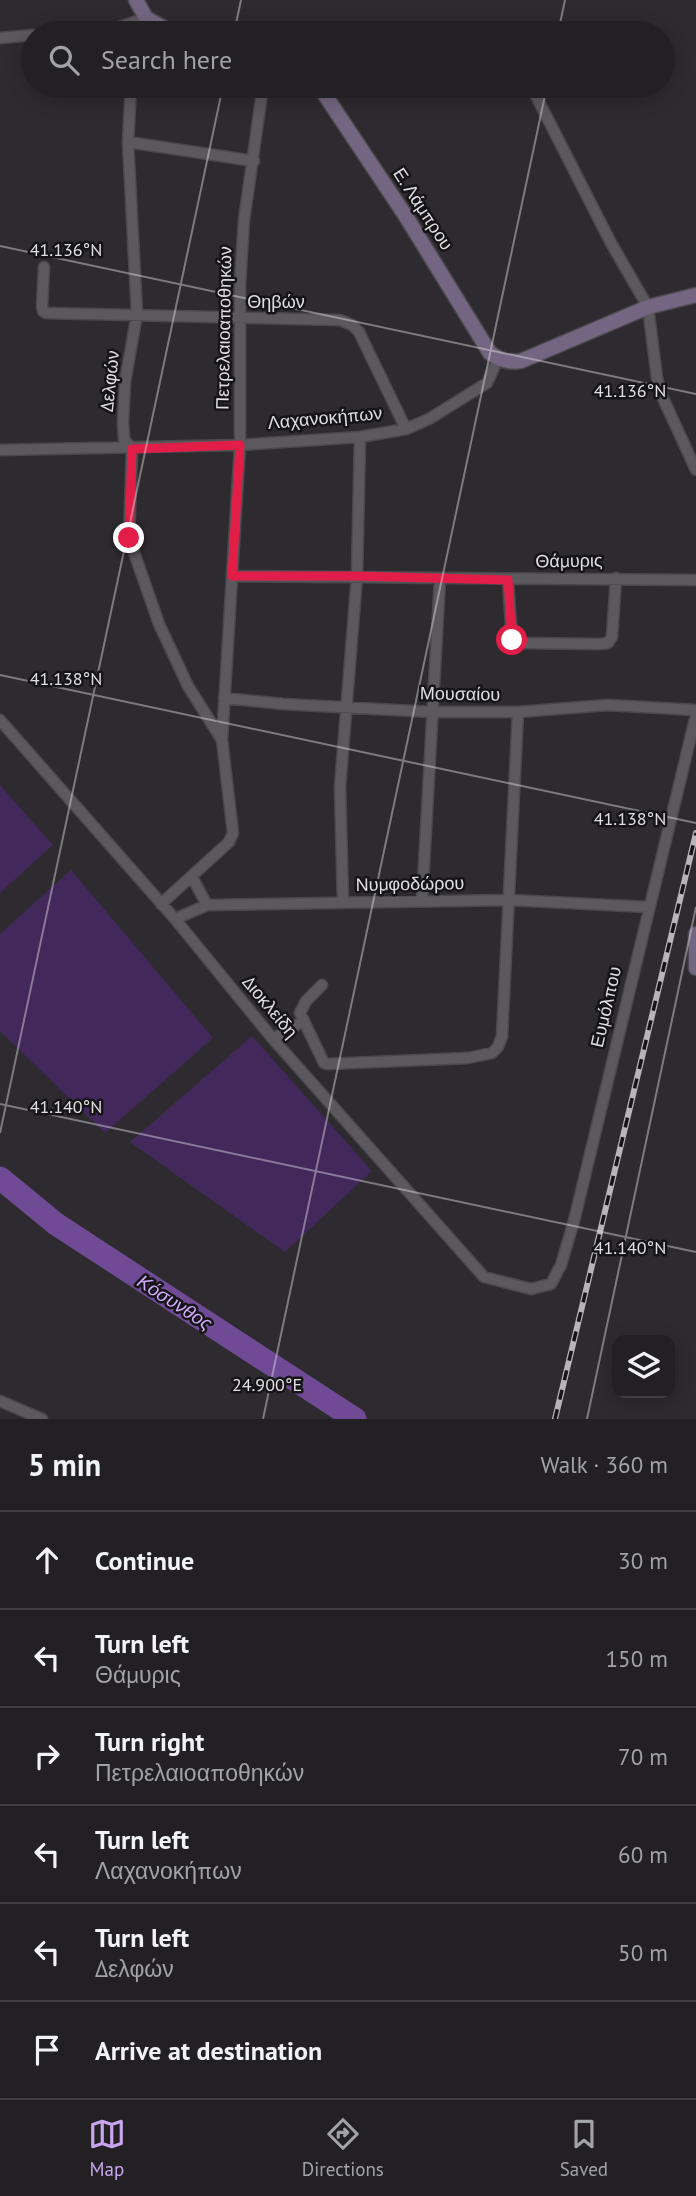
<!DOCTYPE html>
<html lang="en">
<head>
<meta charset="utf-8">
<style>
	:root { --surface:#222023; --page:#2a282b; --text:#f1f3f6; --muted:#a2a3a6; --line:#3f3e41; --accent:#c8a5ee }
	body { margin:0; font-family:"PT Sans",sans-serif; background:var(--page); color:var(--text) }
	.controls { position:absolute; right:21px; bottom:21px; display:grid; overflow:hidden; border-radius:14px; box-shadow:0 4px 18px #0003 }
	.controls button { width:63px; height:63px; display:grid; place-items:center; padding:0; border:0; border-bottom:2px solid var(--line); background:var(--surface); color:var(--text); font:35px sans-serif }
	.stop { position:absolute; width:21px; height:21px; margin:-16px; border:5px solid #e11d48; border-radius:50%; background:#fff }
	.stop.end { background:#e11d48; border-color:#fff; box-shadow:0 2px 7px #0008 }
	.list { margin:0; padding:0; list-style:none }
	h2 { display:flex; justify-content:space-between; align-items:center; height:91px; margin:0; padding:0 28px; font-size:30px }
	h2 small { font-size:23px; font-weight:400; color:var(--muted) }
	.list li { display:grid; grid-template-columns:46px 1fr auto; gap:21px; align-items:center; box-sizing:border-box; height:98px; padding:0 28px; border-top:2px solid var(--line) }
	.list b { display:block; font-size:26px; white-space:nowrap }
	.list p { margin:0; font-size:23px; white-space:nowrap; color:var(--muted) }
	.list em { font-size:23px; font-style:normal; color:var(--muted) }
	.icon { flex:none; width:38px; height:38px; fill:none; stroke:currentColor; stroke-width:2; stroke-linecap:round; stroke-linejoin:round }
	.map { position:relative; flex:none; width:696px; height:1419px; overflow:hidden }
	.search { position:absolute; background:var(--surface); box-shadow:0 4px 18px #0003; left:21px; right:21px; top:21px; height:77px; display:flex; align-items:center; gap:18px; box-sizing:border-box; padding:0 24px; border-radius:38px; color:var(--muted); font-size:26px }
	.sheet { height:679px; background:var(--surface) }
	nav { display:flex; justify-content:space-around; align-items:center; box-sizing:border-box; height:98px; border-top:2px solid var(--line); background:var(--surface); font-size:19px; color:var(--muted) }
	nav a { display:grid; justify-items:center; gap:4px }
	nav .on { color:var(--accent) }
	.map>svg:first-child { display:block }
	.green { fill:#43285c }
	.lines { fill:none; stroke-linecap:round; stroke-linejoin:round }
	.river { stroke:#704a94; stroke-width:23 }
	.street-casing { stroke:#4a484c; stroke-width:13 }
	.secondary-casing { stroke:#4a484c; stroke-width:17 }
	.street { stroke:#5b595d; stroke-width:10 }
	.secondary { stroke:#746682; stroke-width:14 }
	.rail-casing { stroke:#b7b5b8; stroke-width:6 }
	.rail { stroke:#151416; stroke-width:3.5; stroke-dasharray:10; stroke-linecap:butt }
	.route { stroke:#e11d48; stroke-width:9 }
	.ticks { fill:none; stroke:#e0dee1; stroke-width:2; stroke-opacity:0.45 }
	.labels { text-anchor:middle; stroke-width:5; stroke-linejoin:round; paint-order:stroke }
	.street-label { font-size:18px; fill:#e0dee1; stroke:#151416 }
	.water-label { font-size:19px; font-style:italic; fill:#d3abfe; stroke:#151416 }
	.ticks-label { font-size:18px; text-anchor:middle; fill:#e0dee1; stroke:#151416; stroke-width:5; stroke-linejoin:round; paint-order:stroke }
</style>
</head>
<body>
<div class="map">
<svg width="696" height="1419" viewBox="0 0 696 1419">
	<rect width="100%" height="100%" fill="#2d2b2f"/>
	<path class="green" d="M0,785L53,845L0,893Z
		M71,870L213,1038L105,1133L0,1031V934Z
		M252,1036L372,1171L285,1252L130,1142Z"/>
	<g class="lines">
		<path class="river" d="M0,1178L56,1224L355,1419"/>
		<defs>
			<path id="street" d="M52,33L117,28L146,18
				M137,33L146,18
				M0,38L33,35
				M131,86L128,142L137,314L125,382L123,422L124,439L132,449L129,538L159,624L188,686L222,740
				M531,86L611,243L648,307L657,378L662,396L696,470
				M128,142L254,161
				M44,267L42,306L43,311L46,313L340,320L352,325L359,332L406,429
				M0,450L240,445L360,437L406,429L429,419L487,383L498,359
				M232,576L696,580
				M508,580L512,640L518,643L600,644L608,643L612,637L616,578
				M224,698L283,704L432,712H518L608,705L696,710
				M0,720L175,919L273,1039L484,1277L531,1289L551,1284L561,1265L574,1221L696,715
				M192,877L207,905
				M422,901L440,579
				M343,902L340,787L357,576L360,437
				M161,904L229,842L233,833L222,740L240,445V284L244,220L263,86
				M175,919L207,905L509,900L648,907
				M322,985L306,1001L300,1013L324,1063L327,1064L468,1058L492,1053L498,1047L502,1036L518,712
				M273,1039L303,1021
				M0,1401L42,1419"/>
			<path id="secondary" d="M136,0L146,18L173,33
				M309,86L323,92L405,215L490,353C500,360 508,363 521,361L648,307L696,295
				M696,934V968"/>
		</defs>
		<use href="#street" class="street-casing"/>
		<use href="#secondary" class="secondary-casing"/>
		<use href="#street" class="street"/>
		<use href="#secondary" class="secondary"/>
		<defs>
			<path id="rail" d="M555,1419L696,833"/>
		</defs>
		<use href="#rail" class="rail-casing"/>
		<use href="#rail" class="rail"/>
	</g>
	<g class="lines">
		<path class="route" d="M129,538L132,449L240,445L232,576H357L508,580L512,640"/>
	</g>
	<path class="ticks" d="M234,33L241,0M558,33L565,0M0,246L696,394M0,675L696,823M0,1104L696,1252M0,1133L223,86M263,1419L547,86M587,1419L696,907"/>
	<g class="labels">
		<g class="street-label">
			<text transform="translate(423 209) rotate(57)" y="6">Ε. Λάμπρου</text>
			<text x="276" y="308">Θηβών</text>
			<text transform="translate(224 328) rotate(-89)" y="6">Πετρελαιοαποθηκών</text>
			<text transform="translate(110 381) rotate(-84)" y="6">Δελφών</text>
			<text transform="translate(325 418) rotate(-5)" y="6">Λαχανοκήπων</text>
			<text transform="translate(569 561) rotate(-1)" y="6">Θάμυρις</text>
			<text transform="translate(460 694) rotate(1)" y="6">Μουσαίου</text>
			<text transform="translate(410 884) rotate(-1)" y="6">Νυμφοδώρου</text>
			<text transform="translate(270 1007) rotate(50)" y="6">Διοκλείδη</text>
			<text transform="translate(606 1007) rotate(-77)" y="6">Ευμόλπου</text>
		</g>
		<g class="water-label">
			<text transform="translate(175 1302) rotate(33)" y="7">Κόσυνθος</text>
		</g>
	</g>
	<g class="ticks-label">
		<text x="66" y="256">41.136°N</text>
		<text x="630" y="397">41.136°N</text>
		<text x="66" y="685">41.138°N</text>
		<text x="630" y="825">41.138°N</text>
		<text x="66" y="1113">41.140°N</text>
		<text x="630" y="1254">41.140°N</text>
		<text x="267" y="1391">24.900°E</text>
	</g>
</svg>
<div class="controls">
<button><svg class="icon" aria-label="layers" viewBox="0 0 24 24"><path d="M12 4l9 5-9 5-9-5zM3 14l9 5 9-5"/></svg></button>
</div>
<div class="stop" style="left:512px;top:640px"></div>
<div class="stop end" style="left:129px;top:538px"></div>
<div class="search"><svg class="icon" aria-label="search" viewBox="0 0 24 24"><circle cx="10" cy="10" r="6"/><path d="M15 15l6 6"/></svg>Search here</div>
</div>
<section class="sheet">
<h2>5 min<small>Walk · 360 m</small></h2>
<ul class="list">
<li><svg class="icon" aria-label="ahead" viewBox="0 0 24 24"><path d="M12 20V5M6 11l6-6 6 6"/></svg><div><b>Continue</b></div><em>30 m</em></li>
<li><svg class="icon" aria-label="left" viewBox="0 0 24 24"><path d="M17 20v-9H6M10 6l-5 5 5 5"/></svg><div><b>Turn left</b><p>Θάμυρις</p></div><em>150 m</em></li>
<li><svg class="icon" aria-label="right" viewBox="0 0 24 24"><path d="M7 20v-9h11M14 6l5 5-5 5"/></svg><div><b>Turn right</b><p>Πετρελαιοαποθηκών</p></div><em>70 m</em></li>
<li><svg class="icon" aria-label="left" viewBox="0 0 24 24"><path d="M17 20v-9H6M10 6l-5 5 5 5"/></svg><div><b>Turn left</b><p>Λαχανοκήπων</p></div><em>60 m</em></li>
<li><svg class="icon" aria-label="left" viewBox="0 0 24 24"><path d="M17 20v-9H6M10 6l-5 5 5 5"/></svg><div><b>Turn left</b><p>Δελφών</p></div><em>50 m</em></li>
<li><svg class="icon" aria-label="arrive" viewBox="0 0 24 24"><path d="M6 21V4h12l-3 4 3 4H6"/></svg><div><b>Arrive at destination</b></div></li>
</ul>
</section>
<nav>
<a class="on"><svg class="icon" aria-label="map" viewBox="0 0 24 24"><path d="M3 6l6-2 6 2 6-2v14l-6 2-6-2-6 2zM9 4v14M15 6v14"/></svg>Map</a>
<a><svg class="icon" aria-label="directions" viewBox="0 0 24 24"><path d="M12 3l9 9-9 9-9-9zM9 14v-3h6M13 9l2 2-2 2"/></svg>Directions</a>
<a><svg class="icon" aria-label="saved" viewBox="0 0 24 24"><path d="M7 4h10v16l-5-4-5 4z"/></svg>Saved</a>
</nav>
</body>
</html>
